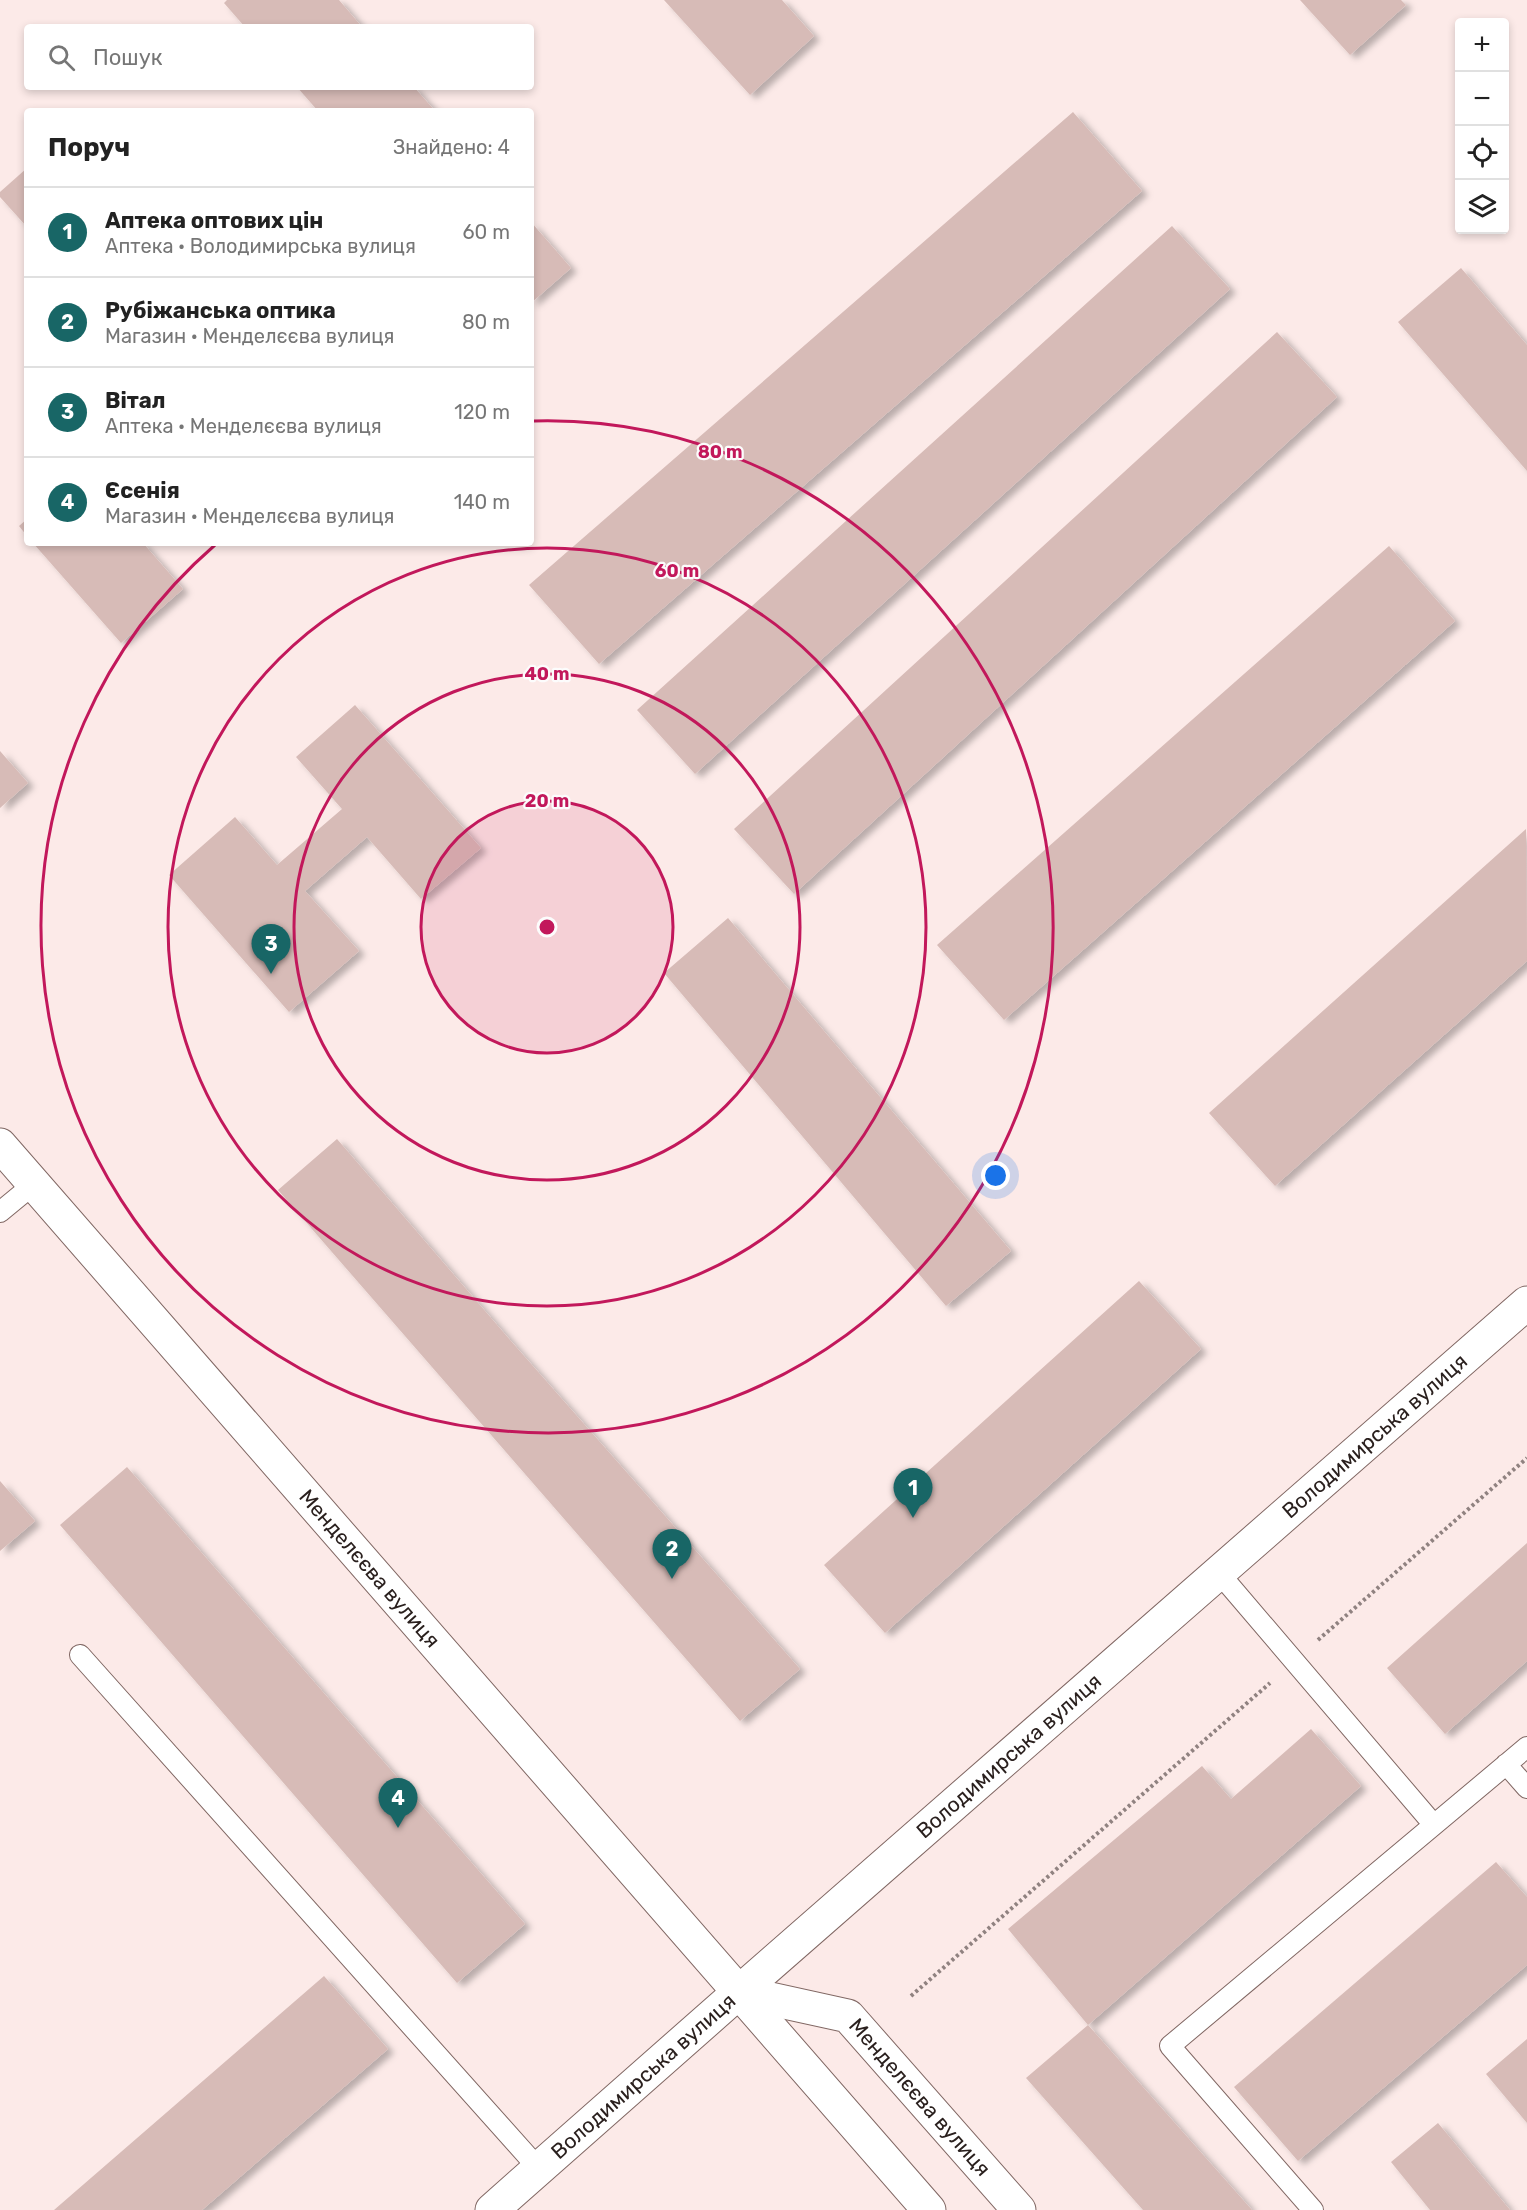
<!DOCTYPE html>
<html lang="uk">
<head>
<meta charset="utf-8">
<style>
	:root { --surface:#fff; --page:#f2f2f2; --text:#222; --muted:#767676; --line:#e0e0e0; --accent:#186666 }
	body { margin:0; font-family:Rubik,sans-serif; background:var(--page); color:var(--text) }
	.controls { position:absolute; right:18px; top:18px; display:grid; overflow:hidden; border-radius:6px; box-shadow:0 3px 9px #0003 }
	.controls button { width:54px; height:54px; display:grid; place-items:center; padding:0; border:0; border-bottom:2px solid var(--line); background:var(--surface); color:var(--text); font:30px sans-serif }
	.you { position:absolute; left:996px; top:1176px; width:21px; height:21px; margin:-15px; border:4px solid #fff; border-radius:50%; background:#1a73e8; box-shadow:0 0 0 9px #1a73e833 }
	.badge { display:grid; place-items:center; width:39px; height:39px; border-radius:50%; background:var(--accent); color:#fff; font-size:20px; font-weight:700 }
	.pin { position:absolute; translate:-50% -50px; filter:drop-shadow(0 2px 3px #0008) }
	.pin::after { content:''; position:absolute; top:32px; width:21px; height:18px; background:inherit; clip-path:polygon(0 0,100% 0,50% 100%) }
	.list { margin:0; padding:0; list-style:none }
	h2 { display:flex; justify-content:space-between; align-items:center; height:78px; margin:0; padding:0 24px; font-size:26px }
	h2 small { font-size:20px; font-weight:400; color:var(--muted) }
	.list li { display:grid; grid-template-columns:39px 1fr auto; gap:18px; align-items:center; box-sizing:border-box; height:90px; padding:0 24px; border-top:2px solid var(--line) }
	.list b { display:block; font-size:22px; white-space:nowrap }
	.list p { margin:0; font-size:20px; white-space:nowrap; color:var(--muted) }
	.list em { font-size:20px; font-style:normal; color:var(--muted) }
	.icon { flex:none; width:33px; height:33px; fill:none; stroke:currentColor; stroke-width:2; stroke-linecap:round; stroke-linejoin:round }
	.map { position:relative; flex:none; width:1527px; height:2210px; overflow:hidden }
	.search { position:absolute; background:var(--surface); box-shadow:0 3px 9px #0003; left:24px; top:24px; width:510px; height:66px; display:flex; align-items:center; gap:15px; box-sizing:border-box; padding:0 21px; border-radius:6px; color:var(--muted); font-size:22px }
	.panel { position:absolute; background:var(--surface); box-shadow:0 3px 9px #0003; left:24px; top:108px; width:510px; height:438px; border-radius:6px }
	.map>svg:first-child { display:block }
	.building { fill:#d7bbb7; filter:url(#shadow) }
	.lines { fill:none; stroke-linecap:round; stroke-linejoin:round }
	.lane-casing { stroke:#806763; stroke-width:22 }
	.secondary-casing { stroke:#806763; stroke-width:35 }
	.path { stroke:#908280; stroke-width:4; stroke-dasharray:3 3; stroke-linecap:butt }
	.lane { stroke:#fff; stroke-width:20 }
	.secondary { stroke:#fff; stroke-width:33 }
	.ring { fill:none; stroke:#c2185b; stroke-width:3 }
	.labels { text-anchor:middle; stroke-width:4.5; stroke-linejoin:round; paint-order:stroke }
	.street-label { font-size:21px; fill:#2a201e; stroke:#fcfcfc }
	.centre { fill:#c2185b; stroke:#fcfcfc; stroke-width:3 }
	.ring-label { font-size:18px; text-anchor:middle; font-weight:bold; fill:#c2185b; stroke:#fcfcfc; stroke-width:4.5; stroke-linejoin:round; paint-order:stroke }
</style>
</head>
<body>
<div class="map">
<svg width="1527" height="2210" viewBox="0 0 1527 2210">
	<defs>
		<filter id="shadow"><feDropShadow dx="6" dy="4" stdDeviation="3" flood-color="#0004"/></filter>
	</defs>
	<rect width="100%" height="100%" fill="#fceae8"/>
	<path class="building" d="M227,0H339L362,27H245L224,3Z
		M664,0H782L814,36L750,95Z
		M1300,0H1401L1406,5L1350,55Z
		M297,87H414L435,111H318Z
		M1073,112L1142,191L599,664L529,585Z
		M27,168V227L0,197V192Z
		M531,222L571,268L531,303Z
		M1172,226L1230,289L695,774L637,710Z
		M1461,268L1527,345V471L1398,322Z
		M1277,332L1337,397L794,894L734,829Z
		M27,519V536L19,526Z
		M33,543H143L183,589L121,643Z
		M1389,546L1455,621L1004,1020L937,945Z
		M355,705L481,848L421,899L367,837L305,891L359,951L289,1012L169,875L235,817L277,865L342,809L296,757Z
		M0,751L28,783L0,808Z
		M1526,829L1527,961L1275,1186L1209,1113Z
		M728,918L1011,1251L946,1306L664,973Z
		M337,1139L510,1340L800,1669L740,1721L278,1190Z
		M1139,1281L1201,1349L885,1633L824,1565Z
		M127,1467L525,1924L457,1983L60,1525Z
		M0,1481L35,1521L0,1551Z
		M1527,1543V1661L1445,1734L1387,1668Z
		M1311,1729L1361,1786L1088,2025L1008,1929L1202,1766L1231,1799Z
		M1496,1862L1527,1897V1965L1298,2161L1234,2087Z
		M324,1976L388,2049L202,2210H54Z
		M1088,2025L1252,2210H1143L1026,2078Z
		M1527,2039V2123L1486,2074Z
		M1438,2123L1510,2210H1430L1391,2162Z"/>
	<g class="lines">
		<defs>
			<path id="lane" d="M0,1212L34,1184
				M1219,1573L1434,1825
				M80,1655L539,2169
				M1506,1764L1527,1788
				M1313,2210L1170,2046L1527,1747"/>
			<g id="secondary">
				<path id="s1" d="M0,1145L929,2210"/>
				<path id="s2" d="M739,1992L848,2016L1019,2210"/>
				<path id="s3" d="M492,2210L739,1992L1527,1303"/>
			</g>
		</defs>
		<use href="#lane" class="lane-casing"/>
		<use href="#secondary" class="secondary-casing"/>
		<path class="path" d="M1318,1640L1527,1458
			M911,1996L1270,1683"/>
		<use href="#lane" class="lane"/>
		<use href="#secondary" class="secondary"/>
	</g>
	<circle cx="547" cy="927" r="126" fill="#c2185b" fill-opacity=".12"/>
	<g class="ring">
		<circle cx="547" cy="927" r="126"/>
		<circle cx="547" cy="927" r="253"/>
		<circle cx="547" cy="927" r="379"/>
		<path d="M534 421A506 506 0 1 1 215 545"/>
	</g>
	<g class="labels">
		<g class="street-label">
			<text dy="7" stroke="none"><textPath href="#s3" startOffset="1174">Володимирська вулиця</textPath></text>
			<text dy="7" stroke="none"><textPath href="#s1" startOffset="562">Менделєєва вулиця</textPath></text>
			<text dy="7" stroke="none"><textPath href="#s3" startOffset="688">Володимирська вулиця</textPath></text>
			<text dy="7" stroke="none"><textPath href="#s3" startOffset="202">Володимирська вулиця</textPath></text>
			<text dy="7" stroke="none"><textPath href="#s2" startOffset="220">Менделєєва вулиця</textPath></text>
		</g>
	</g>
	<circle cx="547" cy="927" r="9" class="centre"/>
	<g class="ring-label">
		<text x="720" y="458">80 m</text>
		<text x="677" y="577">60 m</text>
		<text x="547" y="680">40 m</text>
		<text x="547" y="807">20 m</text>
	</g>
</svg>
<div class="controls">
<button>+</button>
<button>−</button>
<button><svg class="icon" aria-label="locate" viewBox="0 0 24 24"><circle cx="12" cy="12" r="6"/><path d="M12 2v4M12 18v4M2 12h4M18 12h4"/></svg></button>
<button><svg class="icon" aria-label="layers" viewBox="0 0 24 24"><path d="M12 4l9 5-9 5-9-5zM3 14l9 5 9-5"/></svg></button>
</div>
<div class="you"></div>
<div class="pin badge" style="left:913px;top:1518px">1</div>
<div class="pin badge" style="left:672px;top:1579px">2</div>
<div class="pin badge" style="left:271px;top:974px">3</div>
<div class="pin badge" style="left:398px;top:1828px">4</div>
<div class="search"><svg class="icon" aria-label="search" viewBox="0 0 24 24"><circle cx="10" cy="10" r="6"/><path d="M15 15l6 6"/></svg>Пошук</div>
<section class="panel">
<h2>Поруч<small>Знайдено: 4</small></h2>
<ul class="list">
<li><span class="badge">1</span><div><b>Аптека оптових цін</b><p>Аптека · Володимирська вулиця</p></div><em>60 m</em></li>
<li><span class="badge">2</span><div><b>Рубіжанська оптика</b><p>Магазин · Менделєєва вулиця</p></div><em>80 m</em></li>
<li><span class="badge">3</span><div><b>Вітал</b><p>Аптека · Менделєєва вулиця</p></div><em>120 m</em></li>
<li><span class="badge">4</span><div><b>Єсенія</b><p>Магазин · Менделєєва вулиця</p></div><em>140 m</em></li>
</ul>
</section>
</div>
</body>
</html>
